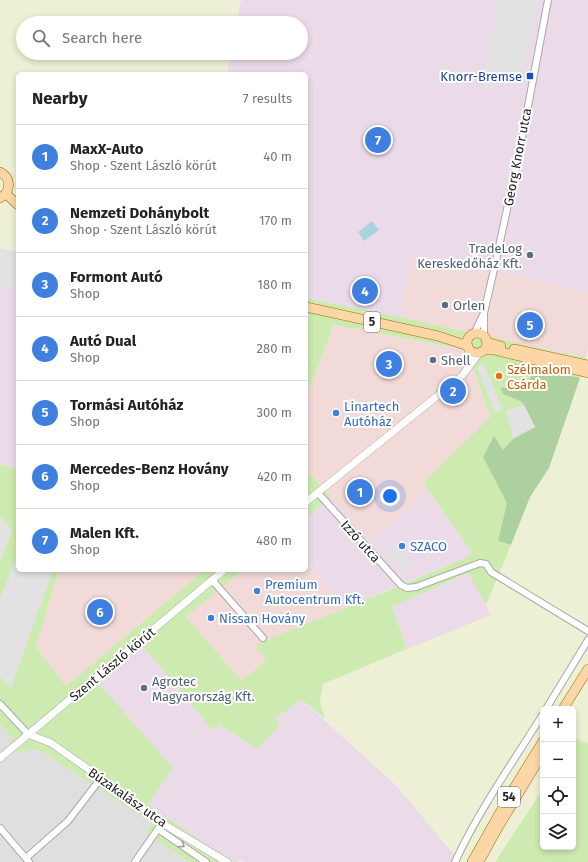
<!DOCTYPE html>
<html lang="en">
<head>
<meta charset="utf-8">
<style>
	:root { --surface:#fff; --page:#f6f6f6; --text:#222; --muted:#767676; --line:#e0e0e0; --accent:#db2777 }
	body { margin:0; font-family:"Fira Sans",sans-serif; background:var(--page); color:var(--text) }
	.controls { position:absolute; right:12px; bottom:12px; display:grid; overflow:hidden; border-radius:6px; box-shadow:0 2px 6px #0003 }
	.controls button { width:36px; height:36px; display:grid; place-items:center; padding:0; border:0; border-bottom:1px solid var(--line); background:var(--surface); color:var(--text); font:20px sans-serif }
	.you { position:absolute; left:390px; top:496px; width:14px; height:14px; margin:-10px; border:3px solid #fff; border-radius:50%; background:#1a73e8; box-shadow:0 0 0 6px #1a73e833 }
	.badge { display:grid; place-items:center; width:26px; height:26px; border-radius:50%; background:var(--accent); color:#fff; font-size:13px; font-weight:700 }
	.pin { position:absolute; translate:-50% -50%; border:2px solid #fff; box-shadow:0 1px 4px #0006 }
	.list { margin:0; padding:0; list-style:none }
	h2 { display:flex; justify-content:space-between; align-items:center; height:52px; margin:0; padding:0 16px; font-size:17px }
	h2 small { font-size:13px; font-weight:400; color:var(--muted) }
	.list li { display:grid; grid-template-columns:26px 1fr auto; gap:12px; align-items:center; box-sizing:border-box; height:64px; padding:0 16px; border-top:1px solid var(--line) }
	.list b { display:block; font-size:15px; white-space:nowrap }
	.list p { margin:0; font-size:13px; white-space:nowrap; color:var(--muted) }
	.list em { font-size:13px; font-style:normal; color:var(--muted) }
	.icon { flex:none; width:22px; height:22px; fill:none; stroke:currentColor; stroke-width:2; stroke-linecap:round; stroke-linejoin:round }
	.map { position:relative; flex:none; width:588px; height:862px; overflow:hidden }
	.search { position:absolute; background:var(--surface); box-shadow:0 2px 6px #0003; left:16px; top:16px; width:292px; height:44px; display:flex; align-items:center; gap:10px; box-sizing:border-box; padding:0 14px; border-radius:22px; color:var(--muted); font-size:15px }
	.panel { position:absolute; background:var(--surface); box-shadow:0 2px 6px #0003; left:16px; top:72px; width:292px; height:500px; border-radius:6px }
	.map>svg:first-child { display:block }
	.residential { fill:#e0dfdf }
	.commercial { fill:#f2dad9 }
	.industrial { fill:#ebdbe8 }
	.farmland { fill:#eef0d5 }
	.grass { fill:#cdebb0 }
	.forest { fill:#add19e }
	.parking { fill:#e2e2e2 }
	.water { fill:#aad3df }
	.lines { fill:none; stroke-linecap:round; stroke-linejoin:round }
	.minor-casing { stroke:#a9a9a9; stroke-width:8 }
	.tertiary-casing { stroke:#a9a9a9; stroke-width:8 }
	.primary-casing { stroke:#a06b00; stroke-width:10 }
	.minor { stroke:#fff; stroke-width:6 }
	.tertiary { stroke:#fff; stroke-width:7 }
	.primary { stroke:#fcd6a4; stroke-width:9 }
	.oneway { stroke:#9c9c9c }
	.transit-dot { fill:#1a4fb4; stroke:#fff; stroke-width:1.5 }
	.service-dot { fill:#5c6f8a; stroke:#fff; stroke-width:1.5 }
	.food-dot { fill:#e8710a; stroke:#fff; stroke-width:1.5 }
	.shop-dot { fill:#3f7fe0; stroke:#fff; stroke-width:1.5 }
	.labels { text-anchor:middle; stroke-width:4; stroke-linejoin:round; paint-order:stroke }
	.shield { fill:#fff; stroke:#646464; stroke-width:1 }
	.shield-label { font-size:12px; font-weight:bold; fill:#222 }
	.transit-label { font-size:13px; fill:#164399; stroke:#fff; text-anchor:end }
	.street-label { font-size:13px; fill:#222; stroke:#fff }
	.service-label { font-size:13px; fill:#4e5e75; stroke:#fff; text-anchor:start }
	.food-label { font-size:13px; fill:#c56008; stroke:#fff; text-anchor:start }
	.shop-label { font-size:13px; fill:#366cbe; stroke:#fff; text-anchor:start }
</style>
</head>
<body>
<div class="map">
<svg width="588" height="862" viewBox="0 0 588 862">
	<rect width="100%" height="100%" fill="#f2efe9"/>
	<path class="residential" d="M0,724L13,739L16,752L39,750L152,823L145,832L189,862H0Z"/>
	<path class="commercial" d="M413,255L499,277L501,271L588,294V348L586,358L400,317Z
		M334,325L467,350L490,417L423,483L429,492L371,542L306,469V397Z
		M306,562L346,608L255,645L266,659L242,681L186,617L243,570H306Z
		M59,570H204L66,686L36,647Z"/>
	<path class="industrial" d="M241,0H588V294L501,272L499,277L413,255L400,317L306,298V74H227L231,53H301V23H236Z
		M0,286L18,289V468L0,464Z
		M429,492L473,554L346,608L306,561V518L331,497L371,542Z
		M468,573L492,615L407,649L392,607Z
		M143,647L213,731L218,724L257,749L274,718L287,711L301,699L396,785L457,858L456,862H244L240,860L238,862H234L148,805L99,684Z"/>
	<path class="farmland" d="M0,0H241L236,23H23V53H231L227,74H18V252L0,248Z
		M586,358L588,359V744L577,738L573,743V709H543V789L495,862H461L396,785L325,719L320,702L323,684L491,615L486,605L530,497L549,468Z"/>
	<path class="grass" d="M306,298L400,317L586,358L580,378L511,363L510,366L534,372L530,380L513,383V389L500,387L503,394L522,402L524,405L506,411L514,438L503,450L494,437L483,457L508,503L498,541L511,545L486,605L468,573L392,607L407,649L323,684L320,702L325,719L301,699L287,711L274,718L280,725L257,749L218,724L213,731L143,647L99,684L173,768L148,805L234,862H189L145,832L152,823L39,750L16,752L8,743L13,739L0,724V561L12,530L0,517V464L18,468V570H59L36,647L66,686L204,570H243L186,617L242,681L266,659L255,645L409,582L473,554L423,483L490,417L467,350L334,325L306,397Z
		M306,469L331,497L306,518Z
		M577,738L588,744V862H495L543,789V847H573V743Z"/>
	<path class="forest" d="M511,363L580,378L549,468L530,497L511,545L498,541L507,503L483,457L494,436L503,450L514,438L535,427L522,402L503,394L500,387L513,389V383L530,380L533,372L510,366Z"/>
	<path class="parking" d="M498,0H537L523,75L500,70L496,90L482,87Z
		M0,248L18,252V289L0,286Z
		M484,364L503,410L495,413L477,367Z
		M524,405L535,427L514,438L506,411Z
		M0,517L12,530L0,561Z
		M395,545L411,562L403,570L387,552Z
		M18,554V570H53L11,688L0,677V598Z"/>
	<path class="water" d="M372,221L379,230L364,241L358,232Z"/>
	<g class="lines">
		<defs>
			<path id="minor" d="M484,316V337
				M474,334L484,313L495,265L520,149L548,0
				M318,493L401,585L407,588L416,587L480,563L486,564L491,572L588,631
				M212,580L263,638
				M0,704L28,734
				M546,709L588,640
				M0,828L29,862
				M158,829L206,862
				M26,858L68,821L101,778
				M135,862L160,826
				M455,862C479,810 513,762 543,714"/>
			<path id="tertiary" d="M468,368L469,349
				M306,502L462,376L480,352
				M28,734L51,743L101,778L162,823L227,862
				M0,758L224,570"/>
			<path id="primary" d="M0,172C12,178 11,192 0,198
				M6,194L18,205
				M306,307L438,336L468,346
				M467 343a10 10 0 1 1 20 0a10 10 0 1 1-20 0Z
				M486,341L490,343L501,346
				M514,349L588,365
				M484,350H494L588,373
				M563,709L588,669
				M472,862L511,793L543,741
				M479,862L496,831L543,753"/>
		</defs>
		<use href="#minor" class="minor-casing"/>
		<use href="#tertiary" class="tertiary-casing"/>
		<use href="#primary" class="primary-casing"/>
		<use href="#minor" class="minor"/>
		<use href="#tertiary" class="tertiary"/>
		<use href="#primary" class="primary"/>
	</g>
	<defs><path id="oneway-chevron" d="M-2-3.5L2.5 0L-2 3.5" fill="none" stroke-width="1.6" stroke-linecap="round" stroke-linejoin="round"/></defs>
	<use class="oneway" href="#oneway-chevron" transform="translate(182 845) rotate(34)"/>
	<rect class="transit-dot" x="526" y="72" width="8" height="8" rx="2"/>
	<g class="service-dot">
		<circle cx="530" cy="255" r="4"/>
		<circle cx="445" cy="305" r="4"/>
		<circle cx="433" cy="360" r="4"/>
		<circle cx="144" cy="688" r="4"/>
	</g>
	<circle class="food-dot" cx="499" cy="376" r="4"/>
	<g class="shop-dot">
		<circle cx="336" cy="413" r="4"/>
		<circle cx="402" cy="546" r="4"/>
		<circle cx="257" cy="591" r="4"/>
		<circle cx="211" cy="618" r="4"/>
	</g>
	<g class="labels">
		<g class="shield">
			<rect x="364" y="312" width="16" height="20" rx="3"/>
			<rect x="498" y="787" width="22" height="20" rx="3"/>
		</g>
		<g class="shield-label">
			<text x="372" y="326">5</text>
			<text x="509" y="801">54</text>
		</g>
		<g class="transit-label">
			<text x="522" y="81">Knorr-Bremse</text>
		</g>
		<g class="street-label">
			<text transform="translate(517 157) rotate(-79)" y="5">Georg Knorr utca</text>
			<text transform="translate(361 541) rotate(48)" y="5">Izzó utca</text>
			<text transform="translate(112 664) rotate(-40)" y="5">Szent László körút</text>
			<text transform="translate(128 797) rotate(35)" y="5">Búzakalász utca</text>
		</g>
		<g class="service-label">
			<text x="522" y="253" text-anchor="end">TradeLog<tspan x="522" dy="15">Kereskedőház Kft.</tspan></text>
			<text x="453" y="310">Orlen</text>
			<text x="441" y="365">Shell</text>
			<text x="152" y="686">Agrotec<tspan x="152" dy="15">Magyarország Kft.</tspan></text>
		</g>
		<g class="food-label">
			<text x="507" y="374">Szélmalom<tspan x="507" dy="15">Csárda</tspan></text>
		</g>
		<g class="shop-label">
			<text x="344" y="411">Linartech<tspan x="344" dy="15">Autóház</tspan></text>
			<text x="410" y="551">SZACO</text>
			<text x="265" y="589">Premium<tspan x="265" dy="15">Autocentrum Kft.</tspan></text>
			<text x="219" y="623">Nissan Hovány</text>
		</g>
	</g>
</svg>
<div class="controls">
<button>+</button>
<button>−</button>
<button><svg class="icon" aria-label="locate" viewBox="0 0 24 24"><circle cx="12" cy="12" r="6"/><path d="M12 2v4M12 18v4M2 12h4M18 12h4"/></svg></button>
<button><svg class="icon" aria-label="layers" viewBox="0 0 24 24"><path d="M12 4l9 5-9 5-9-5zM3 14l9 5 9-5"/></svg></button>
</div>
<div class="you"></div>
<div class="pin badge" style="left:360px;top:492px;background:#3f7fe0">1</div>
<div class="pin badge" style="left:453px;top:391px;background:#3f7fe0">2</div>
<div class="pin badge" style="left:389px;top:364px;background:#3f7fe0">3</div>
<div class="pin badge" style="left:365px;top:291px;background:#3f7fe0">4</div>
<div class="pin badge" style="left:530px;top:325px;background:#3f7fe0">5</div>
<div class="pin badge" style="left:100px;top:612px;background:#3f7fe0">6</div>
<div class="pin badge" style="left:378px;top:140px;background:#3f7fe0">7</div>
<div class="search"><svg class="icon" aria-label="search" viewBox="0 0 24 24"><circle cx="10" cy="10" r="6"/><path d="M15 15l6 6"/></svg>Search here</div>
<section class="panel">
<h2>Nearby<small>7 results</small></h2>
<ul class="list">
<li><span class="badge" style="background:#3f7fe0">1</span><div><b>MaxX-Auto</b><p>Shop · Szent László körút</p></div><em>40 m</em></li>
<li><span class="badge" style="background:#3f7fe0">2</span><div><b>Nemzeti Dohánybolt</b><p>Shop · Szent László körút</p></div><em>170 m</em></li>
<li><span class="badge" style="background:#3f7fe0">3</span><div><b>Formont Autó</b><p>Shop</p></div><em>180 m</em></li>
<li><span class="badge" style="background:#3f7fe0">4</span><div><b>Autó Dual</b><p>Shop</p></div><em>280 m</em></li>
<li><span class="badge" style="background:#3f7fe0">5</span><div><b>Tormási Autóház</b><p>Shop</p></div><em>300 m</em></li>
<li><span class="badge" style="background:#3f7fe0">6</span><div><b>Mercedes-Benz Hovány</b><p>Shop</p></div><em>420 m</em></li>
<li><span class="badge" style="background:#3f7fe0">7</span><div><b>Malen Kft.</b><p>Shop</p></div><em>480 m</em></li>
</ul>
</section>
</div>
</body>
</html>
